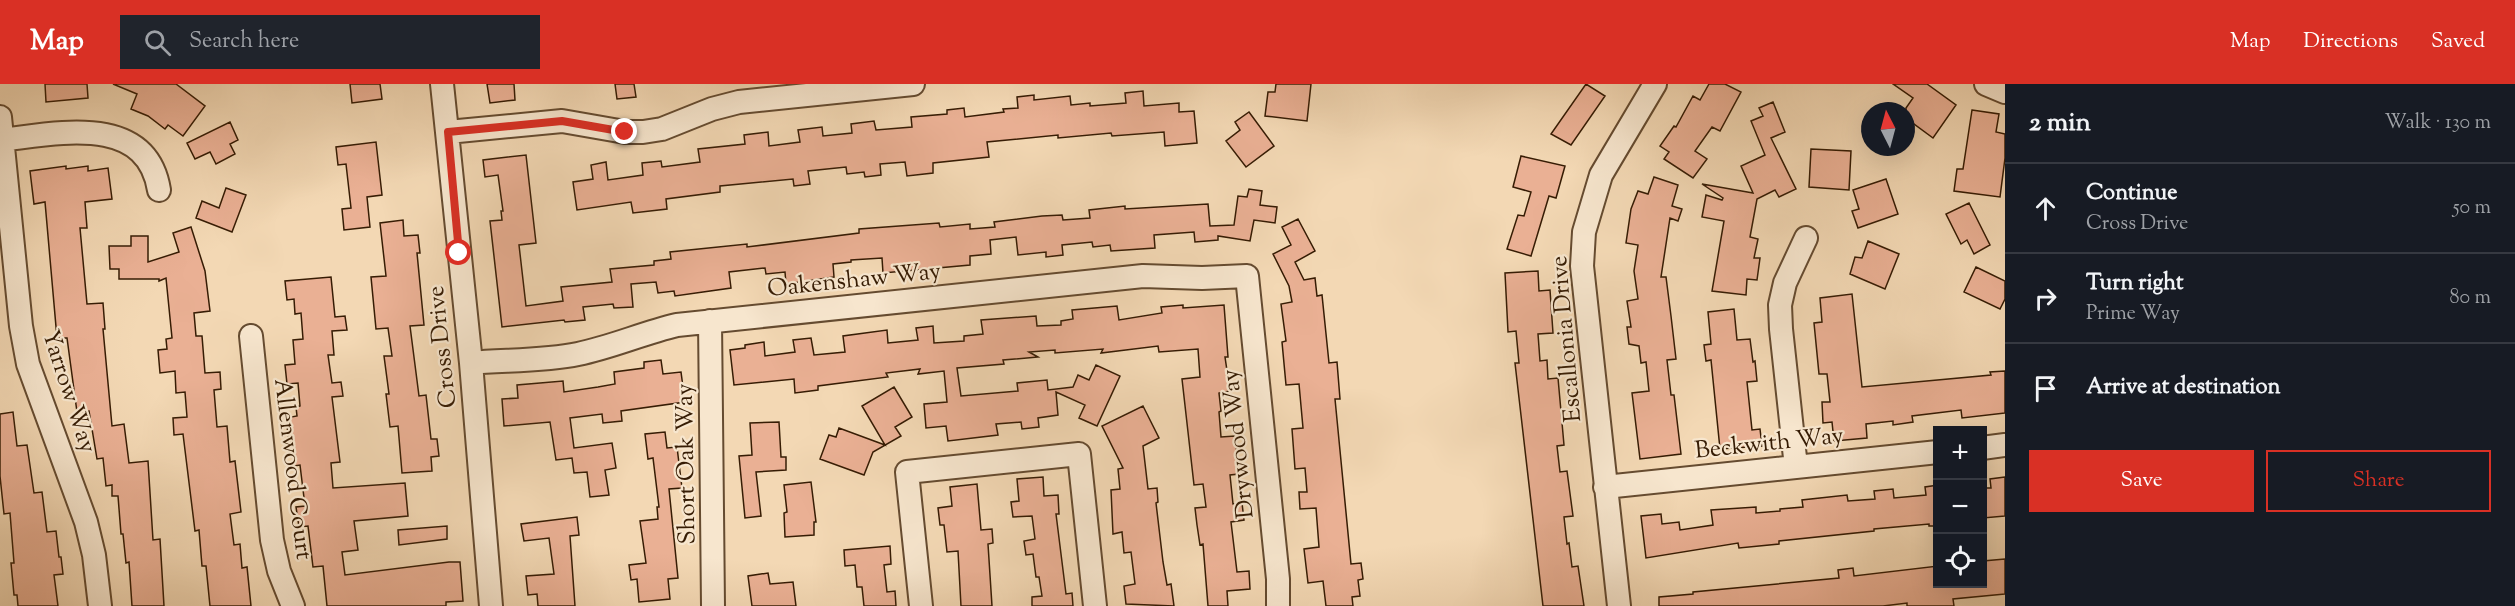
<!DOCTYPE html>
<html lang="en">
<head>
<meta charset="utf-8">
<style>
	:root { --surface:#171b24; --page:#20242c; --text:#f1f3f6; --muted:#9ea1a6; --line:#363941; --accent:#d93025 }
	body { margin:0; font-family:"Sorts Mill Goudy",serif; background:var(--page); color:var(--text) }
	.controls { position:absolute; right:18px; bottom:18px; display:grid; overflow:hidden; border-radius:0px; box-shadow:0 6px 24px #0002 }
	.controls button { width:54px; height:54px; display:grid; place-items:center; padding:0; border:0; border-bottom:2px solid var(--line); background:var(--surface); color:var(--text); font:30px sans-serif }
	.compass { position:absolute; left:1861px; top:18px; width:54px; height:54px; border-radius:50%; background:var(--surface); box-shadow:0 6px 24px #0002; rotate:354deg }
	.stop { position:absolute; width:18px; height:18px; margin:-14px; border:4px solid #d93025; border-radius:50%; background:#fff }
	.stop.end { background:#d93025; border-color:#fff; box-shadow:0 2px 6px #0008 }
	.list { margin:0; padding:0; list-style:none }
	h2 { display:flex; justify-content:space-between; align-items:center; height:78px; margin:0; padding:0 24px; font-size:26px }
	h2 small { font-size:20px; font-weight:400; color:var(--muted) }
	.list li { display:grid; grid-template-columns:39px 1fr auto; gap:18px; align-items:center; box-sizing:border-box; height:90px; padding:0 24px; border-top:2px solid var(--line) }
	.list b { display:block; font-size:22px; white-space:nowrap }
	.list p { margin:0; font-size:20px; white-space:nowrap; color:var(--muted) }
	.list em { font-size:20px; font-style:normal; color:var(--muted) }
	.actions { display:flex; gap:12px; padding:18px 24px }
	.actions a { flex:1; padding:14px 0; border:2px solid var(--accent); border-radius:0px; text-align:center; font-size:21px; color:var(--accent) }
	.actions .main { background:var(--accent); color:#fff }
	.icon { flex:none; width:33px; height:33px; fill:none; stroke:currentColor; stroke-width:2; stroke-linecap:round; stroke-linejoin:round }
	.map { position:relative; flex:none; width:2005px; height:522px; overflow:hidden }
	header { display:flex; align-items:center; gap:36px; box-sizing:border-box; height:84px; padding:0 30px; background:var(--accent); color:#fff }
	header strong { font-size:28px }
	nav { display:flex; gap:33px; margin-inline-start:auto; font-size:21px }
	.search { width:420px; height:54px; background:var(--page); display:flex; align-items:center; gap:15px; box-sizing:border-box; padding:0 21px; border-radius:0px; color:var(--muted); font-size:22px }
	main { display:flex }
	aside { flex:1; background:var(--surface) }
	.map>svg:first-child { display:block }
	.building { fill:#eab094; stroke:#361c04; stroke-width:1.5 }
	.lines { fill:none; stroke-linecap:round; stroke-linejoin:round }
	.minor-casing { stroke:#654b30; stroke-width:26 }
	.minor { stroke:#f7e6ce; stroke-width:22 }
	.route { stroke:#d93025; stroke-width:8 }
	.labels { text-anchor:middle; stroke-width:4.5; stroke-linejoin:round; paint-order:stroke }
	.street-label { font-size:24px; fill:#361c04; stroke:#f7e6ce }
</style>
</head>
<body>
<header>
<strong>Map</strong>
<div class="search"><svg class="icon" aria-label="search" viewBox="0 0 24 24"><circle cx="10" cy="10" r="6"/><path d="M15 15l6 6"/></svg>Search here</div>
<nav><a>Map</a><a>Directions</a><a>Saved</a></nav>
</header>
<main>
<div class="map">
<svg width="2005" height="522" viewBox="0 0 2005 522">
	<rect width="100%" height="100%" fill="#f3d8b4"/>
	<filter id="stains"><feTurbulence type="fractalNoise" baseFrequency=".00333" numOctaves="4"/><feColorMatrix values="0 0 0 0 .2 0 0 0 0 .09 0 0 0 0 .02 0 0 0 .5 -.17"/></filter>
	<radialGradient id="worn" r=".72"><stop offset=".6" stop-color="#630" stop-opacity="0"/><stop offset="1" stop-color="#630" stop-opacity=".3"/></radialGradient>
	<path class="building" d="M45,0H87L88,14L46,18Z
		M113,0H176L205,22L183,52L168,41L165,45L148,32L131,25L137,10Z
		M350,0H380L382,15L352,19Z
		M487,0H514L515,16L490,19Z
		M615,0H634L636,13L617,15Z
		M1276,0H1311L1307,37L1265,32L1268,8H1275Z
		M1586,0L1605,12L1571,61L1551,50Z
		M1709,0H1725L1741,8L1720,47L1712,43L1695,67L1707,75L1693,94L1664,75L1669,68L1660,62L1674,42L1676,43L1693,12L1700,16Z
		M1893,0H1927L1956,21L1933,54L1906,34V24L1913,14Z
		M1143,7L1144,22L1179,19V28L1194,27L1197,59L1165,62L1164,48L1112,52L1111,49L1058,54V51L987,58L989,73L933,79V89L907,92L905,78L880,80L881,91L865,93L864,88L847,90L846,83L808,87L810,100L794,102L793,95L720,102V108L666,115L667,125L633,129L631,118L577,126L573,98L593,95L591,81L606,78L608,96L643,91L642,79L661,77L662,83L700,78L698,65L745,60L744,51L768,48L769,62L800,58L798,46L822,43L823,52L852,49L851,40L874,37L876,46L912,43L911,33L947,30V26L964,24L965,33L1004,28L1003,25L1018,24L1017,13L1034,11V16L1070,12L1071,21L1090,19V22L1126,19L1125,9Z
		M1773,18L1785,48L1771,54L1796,105L1779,113L1775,106L1757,115L1750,153L1758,155L1754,174H1760L1757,196L1747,195L1746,211L1712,207L1724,137L1702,133L1706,111L1722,116L1723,114L1702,100L1753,109L1741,82L1765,71L1751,37L1763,32L1759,24Z
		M1972,26L1999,30L1996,48L2005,50V74L2000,113L1954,107L1957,85H1963Z
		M1249,28L1274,62L1246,83L1226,57L1240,46L1235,38Z
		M230,38L238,56L230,60L235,70L216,80L210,68L195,75L187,59Z
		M376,58L382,111L367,113L370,143L344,146L342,125L351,124L346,80L338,81L336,63Z
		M1811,65L1851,67L1849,106L1809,103Z
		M526,71L536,159L519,161L526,222L563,217L561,203L612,198L610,185L654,181V177L671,175L670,168L747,160V163L859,149V145L939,139L940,143L970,140V145L995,143L994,138L1042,132L1062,131L1063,136L1090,134L1089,126L1125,122V125L1208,120L1210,142L1234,141L1238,112L1247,113L1249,105L1262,107L1260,121L1277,123L1275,139L1254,136L1250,157L1218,152V156L1195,158L1194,148L1154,151L1155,164L1111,167L1110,161L1093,163L1092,158L1062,161L1063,171L1046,173V168L1018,171L1016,153L990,156L991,170L970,172V181L883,189L882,174L851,176V178L833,180L834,193L786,200L785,188L766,190L765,184L729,188L731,204L675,212L674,207L658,209L656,198L631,200L633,223L614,224L613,220L583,223L585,236L565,238L564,236L502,243L490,137L502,136L501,127H503L498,91L485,93L483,76Z
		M1521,72L1565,82L1556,114L1549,112L1531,172L1507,165L1518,131L1524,132L1531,108L1513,103Z
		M66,82V85L88,82V87L108,84L112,115L85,118L87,144H80L87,220L103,219L105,245H103L112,342L124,340L129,379L148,377L153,456L160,455L164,522H132L129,478L126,479L123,450H121L118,412H112V401L106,402L103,374L97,375L89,327L77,328L67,254H57L45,118L34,120L30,87Z
		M1654,93L1678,101L1672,122L1682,125L1678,137L1670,134L1661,193H1666L1671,232L1676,275L1667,276L1671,311H1674L1681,370L1640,375L1632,309L1649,307L1646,278L1641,279L1639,262L1629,260L1627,243H1631L1627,217L1638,215L1634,187L1638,161L1626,159L1631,125L1638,107L1648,110Z
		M1886,95L1898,130L1858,144L1852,127L1859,125L1853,106Z
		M226,104L246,111L232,148L196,134L202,117L219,124Z
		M1969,119L1990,161L1974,170L1967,156L1961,160L1946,130Z
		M1298,135L1315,167L1295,178L1304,196L1315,194L1317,212L1322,211L1329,279L1337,278L1340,315H1335L1351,480L1361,479L1363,495L1358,496L1360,512L1352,513L1353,522H1326L1323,497L1308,499L1304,465L1319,463L1316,424L1300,425L1299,408H1307L1305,384L1295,385L1292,345L1303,344L1299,300L1286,301L1282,258L1286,257L1281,220L1292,218L1289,202L1273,170L1291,161L1282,143Z
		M403,136L404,152L418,151L420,169H417L424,241L410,242L419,312L426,311L431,355H437L439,372L431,373L432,387L402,389L398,342L390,343L386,310H389L384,272H392L388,244L376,245L371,193L386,192L380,139Z
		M191,143L205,187L210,227L194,229L196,252H202L205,289L220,288L221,305L214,306L217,343L227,342L230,378L235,377L241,428L230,430L234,461L240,460L242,484L247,483L251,522H210L206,482H202L199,446L195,447L183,350L174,351L173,334L187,333L185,308L176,309L175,287L160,289L158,266L167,265L166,255L172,254L166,194L159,197V195H119V185H110L109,162H131V152H148V178L179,168L173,149Z
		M1868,157L1899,170L1885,205L1850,190L1855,173L1862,174Z
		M1976,183L2005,197V215L2000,225L1964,208Z
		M1538,187L1539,207L1550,206L1553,249L1538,250L1540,277L1547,276L1548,295L1558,294L1564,361L1557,362L1560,388L1567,387L1573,432L1564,433L1567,460L1569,459L1572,483L1578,482L1584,522H1543L1519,314L1515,279H1519L1516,247L1508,248L1505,189Z
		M331,193L335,233L345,232L347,246L332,247L334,271H328L332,299L341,298L343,312L332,313L340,378L331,379L333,404L405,399L408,432L354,437L358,466L342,468L345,491L449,478H460L463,517L446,518V522H327L323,482L313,483L308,442L299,443L296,423L305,422L300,381L294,382L292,358H289L286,334L297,332L296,323L300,322L298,299L287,300L285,281L295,280L293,256L303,255L301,229L295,230L294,215L287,216L285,197Z
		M1852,210L1862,303L1991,291L1990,288L2005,287V329L1962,334L1961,326L1912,332L1913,338L1893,341V337L1866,340L1867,354L1834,357L1832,338L1823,339L1822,318H1830L1827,290H1819L1814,239L1822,238L1820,214Z
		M1183,221V224L1224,221L1228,273H1225L1230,307L1219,309L1221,327L1219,328L1221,353L1235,352L1239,390L1230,391L1233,420L1242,419L1244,436L1231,438L1237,488L1249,487L1250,505L1227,507L1228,522H1208L1203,460L1200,461L1197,441L1195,424L1206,423L1203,400L1194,401L1182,295L1200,293L1198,265L1159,268L1158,262L1101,269L1103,265L1055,269V266L1029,268L1038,273L1003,276L1004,280L957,284L961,312L1018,307L1017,299L1047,296L1048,306L1073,303L1078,291L1089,296L1096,281L1120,292L1097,342L1079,334L1085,321L1056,308L1058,331L1038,334L1039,343L1022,345L1021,338L996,340L998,351L948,357L946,342L926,344L924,320L947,318L944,287L918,290L920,285L886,289L888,293L818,302V306L795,309L794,295L734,301L730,266L745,264V261L764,258L765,272L795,268L793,256L811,254L814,271L845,268L843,252L887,246L888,259L918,256L916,244L933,242L934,259L964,257V252L983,250L981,236L1036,232L1037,242L1061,241V237L1073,235L1072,226L1117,222L1119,236L1162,229L1161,223Z
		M1734,225L1737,256L1750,255L1753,278L1755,277L1757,297L1747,298L1752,346L1760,345L1762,362L1720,365L1711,276L1706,277L1704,261L1711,260L1708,228Z
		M661,276L663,290L681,288L685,318L621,327L622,337L603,339L602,330L570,334L574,364L612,359L616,384L605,386L609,411L590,413L587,388L574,389L572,374L556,376L550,338L504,342L502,315L518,314L517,301L563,297L564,308L598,303L615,300L614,288L644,284V278Z
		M894,303L912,333L895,343L901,352L873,368L864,391L820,375L829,351L836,353L839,344L885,361L862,322Z
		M1143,322L1159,354L1143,362L1148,405L1157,404L1158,418L1156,419L1163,478L1167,501L1171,500L1174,522L1126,520L1124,502L1135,500L1131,468L1124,469L1122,448L1113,450L1111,406L1120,405L1118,385L1123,384L1102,342Z
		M13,328L17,362L27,361L34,409L42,408L47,448L56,447L59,473H61L63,490L54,491L58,522H18L17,511H14L11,479H14L10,429L4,430L0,392V330Z
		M779,338L781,373H786V386L756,388L761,432L745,434L739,372L752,371L750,339Z
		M665,348L667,364L677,363L682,404L669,405L678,494L668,495L670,515L639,518L637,495L631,496L629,481L646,479L640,437L658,435L657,423H659L653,374L648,375L645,350Z
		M1043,393L1044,412L1058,411L1059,430H1056L1066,510L1072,509L1073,522H1032V513L1042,512L1039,493H1036L1033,470L1026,471L1024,457L1035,455L1032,432L1013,433L1011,418L1019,417L1017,395Z
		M2005,393V432L1983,434V404H1991L1990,395Z
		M811,398L816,438H814V451L785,453L784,429L787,428L784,401Z
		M977,400L981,446L992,445L993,459L988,460L992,522H961L958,467L947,468L944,441H940L938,424L952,422L950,403Z
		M1938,401V442H1929V440L1874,445V447L1779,457V460L1739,464L1738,459L1646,474L1641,432L1661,430L1662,440L1679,438L1680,446L1713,441L1711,426L1756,423V429L1780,427V425L1803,423L1802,416L1847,411L1848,417L1875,415L1874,407L1893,405L1894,414L1926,411L1925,403Z
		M577,433L579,451L570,452L575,522H538L537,510L528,511L526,492L554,490L549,454L524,457L521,440Z
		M447,442V455L399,461L398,446Z
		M890,462L891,480L884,481L887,508L895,507L896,522H864L862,503H857L855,481L845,482L844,466Z
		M2005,475V510L1953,515L1954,522H1907V519L1883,522H1659V513L1693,510V508L1839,494L1838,486L1853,484L1854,492L1938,482V500H1983V477Z
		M768,489L770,500L793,498L796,522H752L748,492Z"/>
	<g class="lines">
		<defs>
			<path id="minor" d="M442,0L471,279L491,522
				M1986,0L2005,8
				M0,33L21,242L28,280L86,438L94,471L100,522
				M448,48L562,37L625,48H643L662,45L712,25L739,18L913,0
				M0,56C55,50 146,28 159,106
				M710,237L713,522
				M251,252L272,456L279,487L293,522
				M471,279C505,276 545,277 578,270C612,263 643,249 677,241L1143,192L1202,194L1247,192L1278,495V522
				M1982,364L2005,361
				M1796,383L1781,245L1780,221L1785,199L1806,154
				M1605,403L1938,368
				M921,522L907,388L1079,370L1095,522
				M1619,522L1582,182L1584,148L1601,91L1655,0"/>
		</defs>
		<use href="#minor" class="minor-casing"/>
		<use href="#minor" class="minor"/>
	</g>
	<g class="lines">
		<path class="route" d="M459,169L448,48L562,37L625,48"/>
	</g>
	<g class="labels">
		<g class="street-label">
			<text transform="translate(854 195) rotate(-6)" y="8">Oakenshaw Way</text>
			<text transform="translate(1565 255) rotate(-95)" y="8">Escallonia Drive</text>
			<text transform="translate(441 263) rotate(-96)" y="8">Cross Drive</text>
			<text transform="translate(70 307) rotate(72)" y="8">Yarrow Way</text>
			<text transform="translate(1769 358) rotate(-6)" y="8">Beckwith Way</text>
			<text transform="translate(1237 360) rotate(-96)" y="8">Drywood Way</text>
			<text transform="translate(685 380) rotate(-91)" y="8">Short Oak Way</text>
			<text transform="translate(294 385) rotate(83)" y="8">Allenwood Court</text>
		</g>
	</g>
	<rect width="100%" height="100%" filter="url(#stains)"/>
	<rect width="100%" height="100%" fill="url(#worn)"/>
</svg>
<div class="controls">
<button>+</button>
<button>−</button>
<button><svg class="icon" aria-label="locate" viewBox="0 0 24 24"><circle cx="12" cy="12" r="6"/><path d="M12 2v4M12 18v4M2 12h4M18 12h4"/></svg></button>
</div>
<svg class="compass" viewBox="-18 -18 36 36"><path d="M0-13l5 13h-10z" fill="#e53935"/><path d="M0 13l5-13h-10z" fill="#9ea1a6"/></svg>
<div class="stop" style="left:459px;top:169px"></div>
<div class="stop end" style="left:625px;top:48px"></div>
</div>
<aside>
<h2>2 min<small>Walk · 130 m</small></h2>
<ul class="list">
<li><svg class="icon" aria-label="ahead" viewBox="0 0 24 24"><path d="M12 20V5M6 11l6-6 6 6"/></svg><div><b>Continue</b><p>Cross Drive</p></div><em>50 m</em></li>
<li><svg class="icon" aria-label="right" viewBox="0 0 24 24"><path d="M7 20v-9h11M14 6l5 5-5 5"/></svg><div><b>Turn right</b><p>Prime Way</p></div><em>80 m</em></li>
<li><svg class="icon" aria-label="arrive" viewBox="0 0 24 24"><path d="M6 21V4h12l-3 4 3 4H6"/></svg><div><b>Arrive at destination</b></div></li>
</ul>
<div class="actions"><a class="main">Save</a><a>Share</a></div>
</aside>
</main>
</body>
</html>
